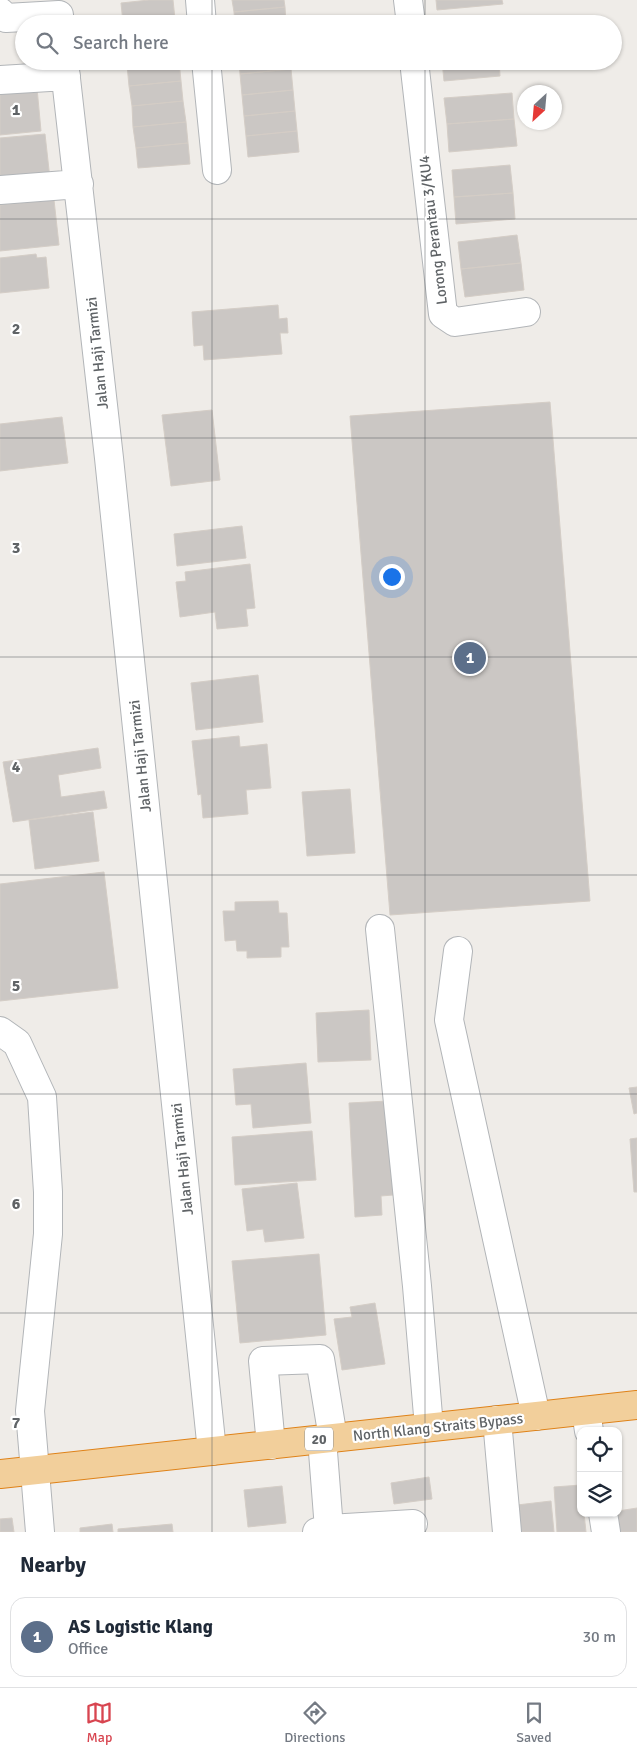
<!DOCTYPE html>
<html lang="en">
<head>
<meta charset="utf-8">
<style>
	:root { --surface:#fff; --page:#f2f2f3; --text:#1f2937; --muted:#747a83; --line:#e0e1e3; --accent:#d84550 }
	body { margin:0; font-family:Signika,sans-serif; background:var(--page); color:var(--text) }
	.controls { position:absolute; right:15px; bottom:15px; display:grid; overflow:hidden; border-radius:10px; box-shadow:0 1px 4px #0004 }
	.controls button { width:45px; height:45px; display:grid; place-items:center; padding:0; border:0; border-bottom:1px solid var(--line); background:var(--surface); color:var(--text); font:25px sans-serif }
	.compass { position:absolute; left:517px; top:85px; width:45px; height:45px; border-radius:50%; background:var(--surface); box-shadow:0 1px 4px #0004; rotate:206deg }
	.you { position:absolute; left:391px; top:576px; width:18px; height:18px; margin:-12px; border:4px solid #fff; border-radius:50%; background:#1a73e8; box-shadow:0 0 0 8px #1a73e833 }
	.badge { display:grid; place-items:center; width:32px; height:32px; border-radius:50%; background:var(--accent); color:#fff; font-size:16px; font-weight:700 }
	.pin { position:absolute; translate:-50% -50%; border:2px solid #fff; box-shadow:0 1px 5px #0006 }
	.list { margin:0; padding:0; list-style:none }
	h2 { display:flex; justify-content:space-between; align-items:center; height:65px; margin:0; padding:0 20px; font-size:21px }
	h2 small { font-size:16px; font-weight:400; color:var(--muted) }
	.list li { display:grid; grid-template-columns:32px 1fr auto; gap:15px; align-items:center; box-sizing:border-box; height:80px; margin:0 10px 10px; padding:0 10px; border:1px solid var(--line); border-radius:15px }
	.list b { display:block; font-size:19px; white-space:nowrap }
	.list p { margin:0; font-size:16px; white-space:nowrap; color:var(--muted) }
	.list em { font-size:16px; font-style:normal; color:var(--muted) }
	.icon { flex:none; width:28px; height:28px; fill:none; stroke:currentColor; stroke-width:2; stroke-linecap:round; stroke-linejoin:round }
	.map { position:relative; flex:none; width:637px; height:1532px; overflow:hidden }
	.search { position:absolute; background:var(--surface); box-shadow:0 1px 4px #0004; left:15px; right:15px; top:15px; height:55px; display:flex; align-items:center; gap:12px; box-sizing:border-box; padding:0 18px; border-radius:28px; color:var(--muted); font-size:19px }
	.sheet { height:155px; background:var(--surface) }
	nav { display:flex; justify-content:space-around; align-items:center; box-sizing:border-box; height:70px; border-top:1px solid var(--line); background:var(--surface); font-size:14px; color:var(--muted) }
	nav a { display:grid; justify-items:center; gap:2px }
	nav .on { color:var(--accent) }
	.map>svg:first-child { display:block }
	.building { fill:#cbc7c4; stroke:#d4cdc6 }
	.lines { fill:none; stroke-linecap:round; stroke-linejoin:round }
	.minor-casing { stroke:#b2b5b8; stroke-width:30 }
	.highway-casing { stroke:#df8218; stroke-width:30 }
	.minor { stroke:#fff; stroke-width:28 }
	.highway { stroke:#f2cf9b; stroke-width:28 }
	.grid { fill:none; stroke:#5f6366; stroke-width:1; stroke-opacity:0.55 }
	.labels { text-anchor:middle; stroke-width:4.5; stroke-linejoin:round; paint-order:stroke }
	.shield { fill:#fff; stroke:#8f9294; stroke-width:1 }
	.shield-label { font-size:14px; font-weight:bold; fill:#5f6366 }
	.street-label { font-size:15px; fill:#5f6366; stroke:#fff }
	.grid-label { font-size:16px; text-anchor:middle; font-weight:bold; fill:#5f6366; stroke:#fff; stroke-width:4.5; stroke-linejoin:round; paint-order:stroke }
</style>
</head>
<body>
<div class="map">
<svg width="637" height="1532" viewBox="0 0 637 1532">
	<rect width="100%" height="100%" fill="#efece8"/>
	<path class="building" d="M149,0H173L175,19L123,23L121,3Z
		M232,0H284L285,7L234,12Z
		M436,0H502L503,4L437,10Z
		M285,7L286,24H235L234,12Z
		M175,19L176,24L123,23Z
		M127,61H165L127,65Z
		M165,61H179L181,81L129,86L127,65Z
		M239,61H290L291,69L240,74Z
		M442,61H499L500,76L444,81Z
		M291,69L293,90L242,95L240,74Z
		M181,81L183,101L132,106L129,86Z
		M37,88L41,131L0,135V91Z
		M293,90L295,111L244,116L242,95Z
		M512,93L514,119L447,124L444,98Z
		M183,101L186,122L133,127L132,106Z
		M295,111L297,131L246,136L244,116Z
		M514,119L517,146L449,152L447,124Z
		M186,122L188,143L136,148L133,127Z
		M297,131L299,152L248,157L246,136Z
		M45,134L50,179L0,184V138Z
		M188,143L190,164L138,168L136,148Z
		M510,165L513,193L454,197L452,170Z
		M513,193L515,219L456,224L454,197Z
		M54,200L59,245L0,251V205Z
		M517,235L521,263L461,269L458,242Z
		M36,254L37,258L46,257L49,288L0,293V258Z
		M521,263L524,290L465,297L461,269Z
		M278,305L279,319L287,318L288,333H280L282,354L204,360L203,345L194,346L192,312Z
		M550,402L590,901L390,915L350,416Z
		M212,410L220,480L171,486L162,415Z
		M62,417L68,463L0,471V424Z
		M242,526L246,558L177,566L174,534Z
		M250,564L255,608L246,609L248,626L217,629L215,612L180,617L176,582L186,581L185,572Z
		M258,675L263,722L196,730L191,683Z
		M239,736L240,747L267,744L271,788L246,790L248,814L203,818L201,794L198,795L192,741Z
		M98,748L101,768L58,775L61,797L104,791L107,808L13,822L3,762Z
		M350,789L355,853L307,856L302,792Z
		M93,812L99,861L35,869L29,820Z
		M104,872L118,988L0,1001V884Z
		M278,901L279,913H287L289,947H281V957L247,958V951H237L236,940L225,941L223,911H235V902Z
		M369,1010L371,1060L318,1062L316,1013Z
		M306,1063L311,1123L253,1128L251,1104L236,1105L233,1069Z
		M637,1087V1113L634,1114L629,1088Z
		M388,1101L393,1195L381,1196L382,1215L355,1217L349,1103Z
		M312,1131L316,1180L235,1185L232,1137Z
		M637,1138V1192H634L630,1139Z
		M297,1183L304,1238L265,1242L263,1229L247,1231L242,1189Z
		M319,1254L326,1335L240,1343L232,1261Z
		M375,1303L385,1364L342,1370L334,1319L352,1317L350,1307Z
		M429,1477L432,1499L394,1504L391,1483Z
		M581,1485V1513H584L586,1532H557L554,1487Z
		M282,1486L286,1523L248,1527L244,1490Z
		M551,1501L554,1532H520L517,1505Z
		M637,1508V1532H617L615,1513H618V1511Z
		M12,1518L14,1532H0V1519Z
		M112,1524L113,1532H80V1528Z
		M172,1524L173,1532H118V1529Z"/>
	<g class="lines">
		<defs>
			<path id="minor" d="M200,0L202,24
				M408,0L411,24
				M0,12L6,18L59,15
				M64,61L109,458L212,1451
				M206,61L217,170
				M414,61L443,314L455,322L526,312
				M0,80L66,76
				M0,190L79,184
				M380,929L417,1286L429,1427
				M458,951L449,1020L536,1416
				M0,1031L17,1043L42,1097L48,1192V1234L30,1411L40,1532
				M586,1411L589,1431
				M497,1420L507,1532
				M322,1439L329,1529
				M271,1445L263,1361L320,1359L333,1438
				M603,1513L606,1532
				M317,1532L329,1529L413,1524"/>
			<path id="highway" d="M0,1474L637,1405"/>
		</defs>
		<use href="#minor" class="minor-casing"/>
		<use href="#highway" class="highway-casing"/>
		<use href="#minor" class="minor"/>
		<use href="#highway" class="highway"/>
	</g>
	<path class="grid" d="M212,0V24M425,0V24M212,61V1532M425,61V1532M0,219H637M0,438H637M0,657H637M0,875H637M0,1094H637M0,1313H637"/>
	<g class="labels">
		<rect class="shield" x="305" y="1427.5" width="28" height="23" rx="4"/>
		<g class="shield-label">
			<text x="319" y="1444">20</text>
		</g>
		<g class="street-label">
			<text transform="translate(433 230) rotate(-97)" y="5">Lorong Perantau 3/KU4</text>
			<text transform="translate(97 353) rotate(-96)" y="5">Jalan Haji Tarmizi</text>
			<text transform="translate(140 756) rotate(-96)" y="5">Jalan Haji Tarmizi</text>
			<text transform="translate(182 1159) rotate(-96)" y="5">Jalan Haji Tarmizi</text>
			<text transform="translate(438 1427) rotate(-6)" y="5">North Klang Straits Bypass</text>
		</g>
	</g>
	<g class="grid-label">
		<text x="16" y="115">1</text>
		<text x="16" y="334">2</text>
		<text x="16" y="553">3</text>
		<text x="16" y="772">4</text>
		<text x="16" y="991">5</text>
		<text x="16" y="1209">6</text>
		<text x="16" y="1428">7</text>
	</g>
</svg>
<div class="controls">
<button><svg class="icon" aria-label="locate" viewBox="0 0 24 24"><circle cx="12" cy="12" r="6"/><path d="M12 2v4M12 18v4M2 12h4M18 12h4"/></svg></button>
<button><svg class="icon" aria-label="layers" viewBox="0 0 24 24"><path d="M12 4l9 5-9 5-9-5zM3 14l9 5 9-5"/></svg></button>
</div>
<svg class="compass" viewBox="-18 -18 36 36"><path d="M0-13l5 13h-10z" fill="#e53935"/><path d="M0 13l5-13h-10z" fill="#747a83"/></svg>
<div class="you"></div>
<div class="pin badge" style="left:470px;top:658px;background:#5c6f8a">1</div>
<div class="search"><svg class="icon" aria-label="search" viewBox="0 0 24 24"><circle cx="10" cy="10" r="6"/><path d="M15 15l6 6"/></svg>Search here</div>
</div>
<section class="sheet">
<h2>Nearby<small></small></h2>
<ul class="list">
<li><span class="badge" style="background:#5c6f8a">1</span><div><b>AS Logistic Klang</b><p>Office</p></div><em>30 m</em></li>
</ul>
</section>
<nav>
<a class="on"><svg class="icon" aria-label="map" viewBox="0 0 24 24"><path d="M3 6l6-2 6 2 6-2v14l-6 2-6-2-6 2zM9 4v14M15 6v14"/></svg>Map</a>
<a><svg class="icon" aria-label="directions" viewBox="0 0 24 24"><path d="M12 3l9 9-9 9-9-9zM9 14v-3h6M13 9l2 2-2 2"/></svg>Directions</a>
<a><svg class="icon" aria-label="saved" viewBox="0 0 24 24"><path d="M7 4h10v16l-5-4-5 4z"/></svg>Saved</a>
</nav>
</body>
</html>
